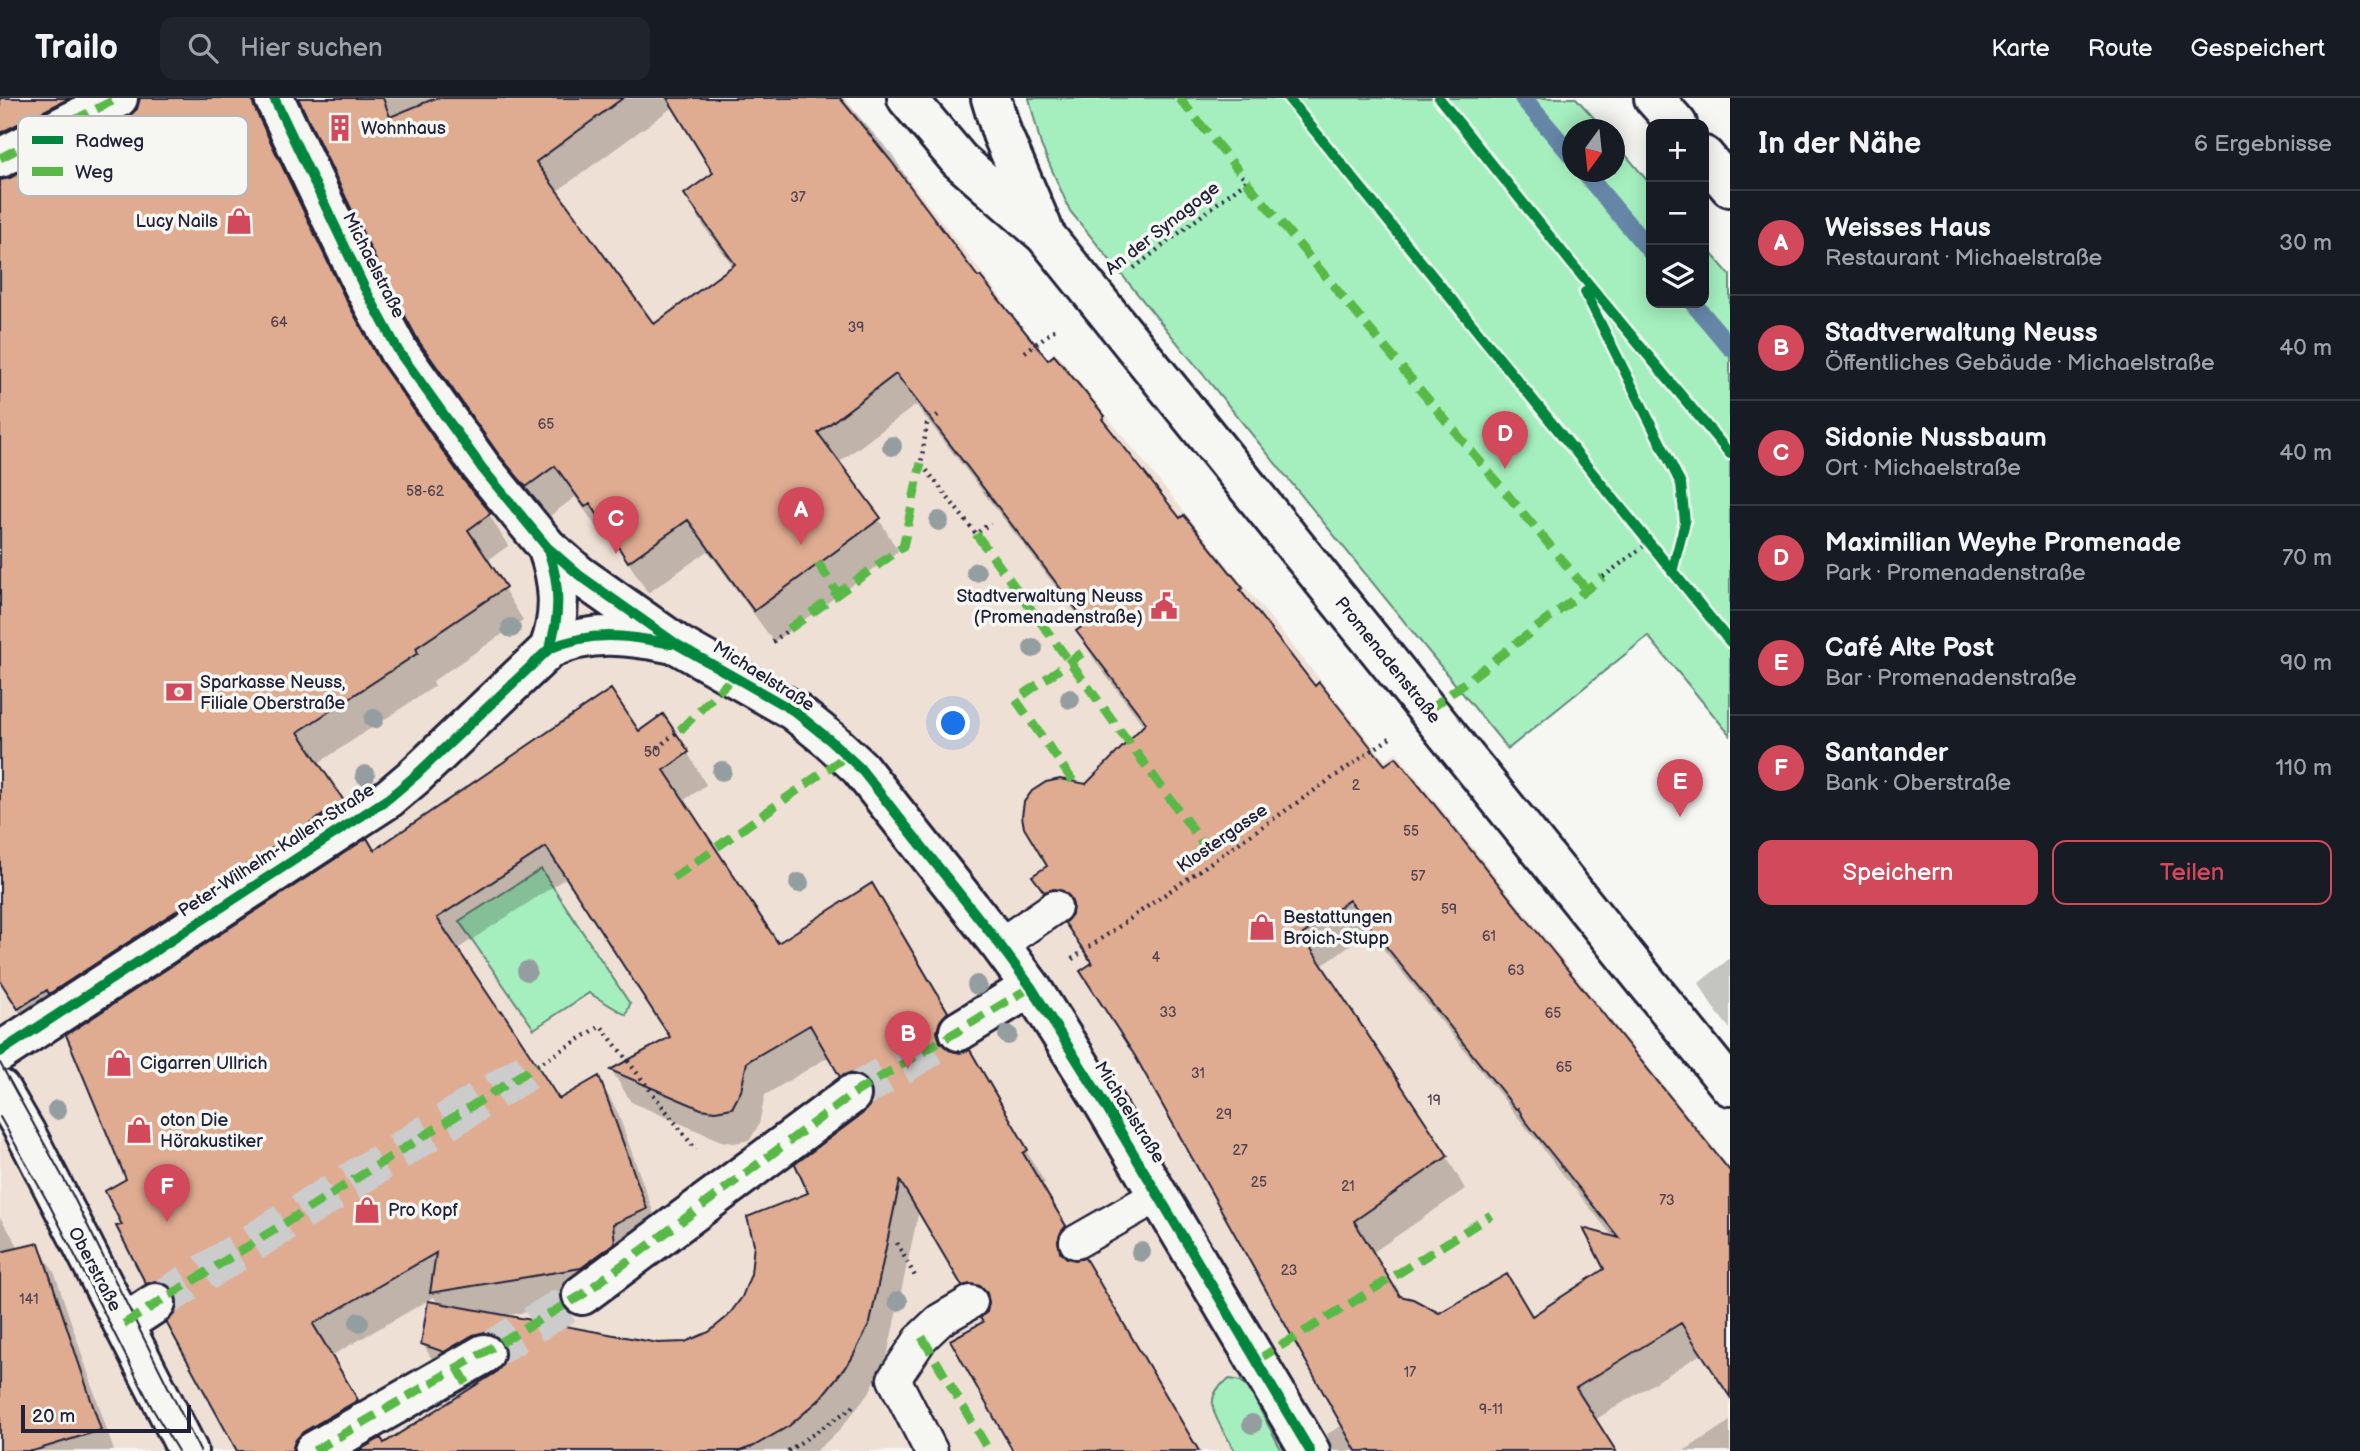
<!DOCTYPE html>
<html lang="de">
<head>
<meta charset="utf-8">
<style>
	:root { --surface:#171b24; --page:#20242c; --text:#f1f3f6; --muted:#9ea1a6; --line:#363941; --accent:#d1495b }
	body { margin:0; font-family:"Balsamiq Sans",sans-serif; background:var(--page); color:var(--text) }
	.controls { position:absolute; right:21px; top:21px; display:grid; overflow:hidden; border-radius:14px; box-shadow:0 4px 18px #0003 }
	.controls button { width:63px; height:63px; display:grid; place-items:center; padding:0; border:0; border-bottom:2px solid var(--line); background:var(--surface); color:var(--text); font:35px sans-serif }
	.compass { position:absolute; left:1562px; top:21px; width:63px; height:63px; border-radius:50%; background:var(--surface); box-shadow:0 4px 18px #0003; rotate:195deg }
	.scale { position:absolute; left:21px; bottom:18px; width:170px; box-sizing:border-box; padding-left:7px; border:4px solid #22223b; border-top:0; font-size:19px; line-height:24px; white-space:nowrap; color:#22223b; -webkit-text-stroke:5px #f6f6f2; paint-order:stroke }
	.you { position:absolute; left:954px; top:626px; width:24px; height:24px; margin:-18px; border:5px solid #fff; border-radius:50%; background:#1a73e8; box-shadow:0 0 0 10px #1a73e833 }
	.badge { display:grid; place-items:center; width:46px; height:46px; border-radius:50%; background:var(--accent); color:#fff; font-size:23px; font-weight:700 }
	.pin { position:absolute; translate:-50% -58px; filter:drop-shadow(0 2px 4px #0008) }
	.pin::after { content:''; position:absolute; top:37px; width:24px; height:21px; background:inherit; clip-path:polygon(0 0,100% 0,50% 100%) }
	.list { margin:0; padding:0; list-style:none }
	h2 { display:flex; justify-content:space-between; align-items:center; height:91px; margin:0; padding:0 28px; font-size:30px }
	h2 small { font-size:23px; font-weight:400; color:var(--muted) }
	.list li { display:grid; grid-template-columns:46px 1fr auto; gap:21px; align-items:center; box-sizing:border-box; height:105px; padding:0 28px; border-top:2px solid var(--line) }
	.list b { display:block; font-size:26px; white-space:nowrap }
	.list p { margin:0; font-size:23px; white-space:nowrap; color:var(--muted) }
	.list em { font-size:23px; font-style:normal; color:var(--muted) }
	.actions { display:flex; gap:14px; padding:21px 28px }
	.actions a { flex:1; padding:16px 0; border:2px solid var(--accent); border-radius:14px; text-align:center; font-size:24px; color:var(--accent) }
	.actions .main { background:var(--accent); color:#fff }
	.icon { flex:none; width:38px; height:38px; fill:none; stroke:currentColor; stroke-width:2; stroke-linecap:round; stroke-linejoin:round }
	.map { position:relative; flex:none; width:1730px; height:1353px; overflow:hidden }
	header { display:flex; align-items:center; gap:42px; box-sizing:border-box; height:98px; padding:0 35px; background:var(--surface); border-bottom:2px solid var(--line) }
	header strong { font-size:33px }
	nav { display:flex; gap:38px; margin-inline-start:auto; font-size:24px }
	.search { width:490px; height:63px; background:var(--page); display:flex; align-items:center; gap:18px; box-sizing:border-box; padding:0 24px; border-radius:14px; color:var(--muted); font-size:26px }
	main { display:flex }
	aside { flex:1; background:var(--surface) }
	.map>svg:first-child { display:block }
	.built { fill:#efe0d5 }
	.green { fill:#a5efbe; stroke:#64887c; stroke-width:2 }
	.shadow { fill:#0003; fill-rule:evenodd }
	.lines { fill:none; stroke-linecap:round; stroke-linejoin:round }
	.stream { stroke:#6686a8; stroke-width:18 }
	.building { fill:#dfac92; stroke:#22223b; stroke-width:2; fill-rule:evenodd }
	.street-tunnel { stroke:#cccccd; stroke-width:38; stroke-dasharray:38 19; stroke-linecap:butt }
	.lane-casing { stroke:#22223b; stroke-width:37 }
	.street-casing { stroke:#22223b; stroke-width:44 }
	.path { stroke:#22223b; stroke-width:4.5; stroke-dasharray:2 5; stroke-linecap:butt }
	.lane { stroke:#f6f6f2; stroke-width:32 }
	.street { stroke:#f6f6f2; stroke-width:38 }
	.tram { stroke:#22223b; stroke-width:2 }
	.quiet { stroke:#58b947; stroke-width:9; stroke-dasharray:18 9; stroke-linecap:butt }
	.cycleway-casing { stroke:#f6f6f2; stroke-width:15 }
	.cycleway { stroke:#00873e; stroke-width:10 }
	.tree { fill:#949da0 }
	.labels { text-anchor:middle; stroke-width:7; stroke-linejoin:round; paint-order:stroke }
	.number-label { font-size:14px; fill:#514451 }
	.poi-label { font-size:18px; fill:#22223b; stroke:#f6f6f2; text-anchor:start }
	.street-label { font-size:18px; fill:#22223b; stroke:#f6f6f2 }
	.key { fill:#f6f6f2; stroke:#b6b6bb; stroke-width:2 }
	.key-label { font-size:19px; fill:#22223b }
</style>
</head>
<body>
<header>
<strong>Trailo</strong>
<div class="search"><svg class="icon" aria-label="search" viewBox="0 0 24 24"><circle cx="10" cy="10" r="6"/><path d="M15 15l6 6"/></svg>Hier suchen</div>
<nav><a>Karte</a><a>Route</a><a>Gespeichert</a></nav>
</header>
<main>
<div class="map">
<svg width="1730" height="1353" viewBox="0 0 1730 1353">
	<rect width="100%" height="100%" fill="#f6f6f2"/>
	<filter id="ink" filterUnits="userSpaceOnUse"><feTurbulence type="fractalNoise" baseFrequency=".0143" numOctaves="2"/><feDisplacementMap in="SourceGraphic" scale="14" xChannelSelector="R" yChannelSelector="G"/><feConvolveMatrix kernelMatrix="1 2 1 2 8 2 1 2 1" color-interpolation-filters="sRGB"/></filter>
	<g filter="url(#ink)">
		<path class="built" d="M0,0H845L1007,207L1003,210L1043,263L1055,254L1385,662L1396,654L1730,1070V1353H0Z"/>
		<path class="green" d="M1029,0H1576L1604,31L1573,32V74H1615V44L1651,87V205H1704V147L1730,177V637L1648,538L1508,651L1070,113L1041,47Z
			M541,771L630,906L626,917L589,895L534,931L459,823Z
			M1230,1281L1241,1283L1249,1291L1282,1353H1235C1222,1328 1195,1300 1230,1281Z"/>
		<path class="shadow" d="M0,0H229L353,214L386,277L463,384L489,416L508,448L487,463L523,522L433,583L435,588L317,666L361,736L38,942L0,883V83L10,81L130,21L141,9L127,12L8,73L0,80Z
			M313,0H842L893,57L912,89L910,91L978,181L1048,265L1104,319L1119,346L1180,423L1242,491L1255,513L1315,590L1709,1049L1730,1078V1300L1701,1256L1595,1322L1615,1353H1333L1327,1336L1343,1327L1152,984L1082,874L1092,867L1067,825L1064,826L1053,811L1035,779L1049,769L1086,688L1145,629L1097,566L1078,534L1086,528L916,307L838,365L879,421L898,453L774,544L708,453L648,495L610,436L605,440L575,399L546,421L520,389L438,275L419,242ZM673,9L715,76L686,97L704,129L734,169L653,228L556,94ZM1369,833L1536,1042L1537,1041L1545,1054L1614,1140L1607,1171L1532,1221L1439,1217L1398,1199L1372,1155L1465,1091L1447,1059L1321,868Z
			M638,636L688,655L706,687L683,703L777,848L872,788L965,947L955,958L969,954L1045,1085L1040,1088L1197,1353H1015L985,1224L919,1112L887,1258L869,1295L837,1335L816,1353H362L383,1348L496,1276L507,1265L442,1278L423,1246L439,1207L434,1199L331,1258L375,1335L344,1353H239L178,1214L166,1217L148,1185L124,1128L128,1082L374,754ZM566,780L670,940L612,973L631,1004L721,1043L734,1045L750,1042L759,1026L765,997L830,958L860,1010L873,1005L810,1096L729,1219L709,1235L685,1246L658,1247L502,1218L600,1202L664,1144L617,1013L599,981L558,1003L456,852Z
			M1730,860V931L1712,908L1699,885Z
			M0,1119L20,1151L38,1147L55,1176L114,1353H0Z
			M1730,1323V1353H1684Z"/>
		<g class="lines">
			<path class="stream" d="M1523,0L1573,59
				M1584,74L1651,154
				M1693,205L1730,249"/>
		</g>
		<path class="building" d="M0,0H70L0,35Z
			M140,0H252L254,9L344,198L380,264L464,383L491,415L468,432L506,489L416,550L418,555L298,634L344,703L49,896L47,892L18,911L0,883V82L10,80L128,19L137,11Z
			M298,0H383L390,19L436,0H623L536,64L654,226L735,166L684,96L713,75L667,0H840L891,63L978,179L980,178L1048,262L1054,257L1105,318L1102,321L1180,420L1184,417L1243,490L1240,492L1315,588L1319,584L1385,667L1396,659L1730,1073V1299L1681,1225L1576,1290L1616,1353H1356L1135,958L1080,873L1092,865L1065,825L1072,816L1073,807L1070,799L1063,793L1054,791L1044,794L1032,778L1047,768L1024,730L1022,718L1024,704L1032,693L1046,684L1060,681L1086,686L1146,625L1076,533L1087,525L896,276L818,335L881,420L754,513L688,422L628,464L590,405L585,409L555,368L526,389L499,357L418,242L384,179ZM1349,802L1516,1011L1518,1010L1524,1021L1619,1140L1583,1130L1604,1171L1532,1218L1507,1176L1439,1215L1413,1201L1400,1198L1354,1123L1448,1058L1302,837Z
			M611,591L639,633L663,616L689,654L664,672L778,845L872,785L948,914L940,923L937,934L940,944L949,952L960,955L970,952L1028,1052L1023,1055L1066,1128L1061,1134L1058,1143L1060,1154L1067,1160L1075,1162L1085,1160L1199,1353H1013L950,1242L983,1224L980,1220L987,1214L989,1205L987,1195L980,1188L970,1186L962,1188L900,1083L870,1225L851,1262L818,1303L789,1328L754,1348L740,1353H358L381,1340L384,1345L495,1275L503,1266L506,1257L503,1246L496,1238L485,1234L473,1237L444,1254L421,1246L428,1203L658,1245L685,1244L709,1234L728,1218L742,1199L751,1176L754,1146L747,1119L808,1095L795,1066L862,1016L871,1005L873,994L868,983L859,977L849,975L840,979L810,927L747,964L741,993L732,1010L715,1013L701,1011L610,972L670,939L546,749L437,820L500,914L502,913L559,1001L599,978L647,1111L613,1126L615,1145L581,1170L430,1195L436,1155L313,1226L358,1302L303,1334L295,1343L292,1353H237L166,1224L176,1214L178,1203L175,1194L165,1185L155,1183L146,1186L116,1128L122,1127L105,1093L126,1081L66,937L367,740L374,752Z
			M39,1145L101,1332L33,1353H0V1154Z"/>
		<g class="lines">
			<path class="street-tunnel" d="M851,997L959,933
				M156,1205L537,967
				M484,1256L582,1197"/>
			<defs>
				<path id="lane" d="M1000,847L1055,809
					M1076,1144L1160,1096
					M931,1353L894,1281L922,1239L940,1222L971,1204"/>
				<path id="street" d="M274,0L364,189L399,254L482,370L547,449L579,477L678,547L794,613L831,643L860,670L1000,847L1031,889L1100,999L1310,1353
					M907,0L959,62L1045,137L1730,988
					M991,0L1002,36L1042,129
					M1654,0L1677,26
					M1704,58L1730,89
					M0,60L118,0
					M547,449C560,484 562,516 549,551
					M959,933L1031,889
					M0,954L389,700L415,678L549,551C590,532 626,537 669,545
					M0,991L25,1034L188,1353
					M582,1197L851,997
					M124,1226L156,1205
					M314,1353L484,1256"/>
			</defs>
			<use href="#lane" class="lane-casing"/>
			<use href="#street" class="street-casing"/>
			<path class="path" d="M1134,170L1246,83L1239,73
				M1025,254L1058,229
				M938,317L927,326L921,365L976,436L990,425
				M1603,479L1648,445
				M773,544L789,531
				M652,654L680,632
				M1072,861L1390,640
				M537,967L601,928L696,1052
				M897,1145L917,1182
				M788,1353L856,1307"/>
			<use href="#lane" class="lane"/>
			<use href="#street" class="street"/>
			<path class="tram" d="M0,965L72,1096L200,1353
				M0,1019L50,1108L152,1310L178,1353"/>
			<path class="quiet" d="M1179,0L1239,73
				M0,60L118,0
				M1246,83L1587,492
				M976,436L1215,762
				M818,465L838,496
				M789,531L903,449L921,365
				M1429,612L1603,479
				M680,632L734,578
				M1073,683L1016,602L1089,550
				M673,780L846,658
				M124,1226L537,967
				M922,1239L989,1353
				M1257,1262L1345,1209L1491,1117
				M458,1270L469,1290
				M314,1353L582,1197L851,997L1031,889"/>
			<defs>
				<path id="cycleway" d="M274,0L364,189L399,254L482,370L547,449L579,477L678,547L794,613L831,643L860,670L1000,847L1031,889L1100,999L1310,1353
					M1288,0L1730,544
					M1439,0L1572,166L1730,356
					M1585,194L1681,386L1685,424L1672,474
					M548,452C560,485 561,517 549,551
					M0,954L389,700L415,678L549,551C590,532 627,537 671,546"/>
			</defs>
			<use href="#cycleway" class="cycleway-casing"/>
			<use href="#cycleway" class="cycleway"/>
		</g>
		<g class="tree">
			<circle cx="892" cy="348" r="10"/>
			<circle cx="939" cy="423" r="10"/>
			<circle cx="976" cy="474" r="10"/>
			<circle cx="511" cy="530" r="10"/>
			<circle cx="1033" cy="550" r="10"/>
			<circle cx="1070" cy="601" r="10"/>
			<circle cx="374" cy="621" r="10"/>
			<circle cx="722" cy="673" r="10"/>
			<circle cx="365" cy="677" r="10"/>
			<circle cx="799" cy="785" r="10"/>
			<circle cx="527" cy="873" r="10"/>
			<circle cx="977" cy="887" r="10"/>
			<circle cx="1008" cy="937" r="10"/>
			<circle cx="57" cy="1012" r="10"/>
			<circle cx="1141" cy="1154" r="10"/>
			<circle cx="898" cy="1203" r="10"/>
			<circle cx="359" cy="1224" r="10"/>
			<circle cx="1252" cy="1326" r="10"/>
		</g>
	</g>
	<defs>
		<symbol id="building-bare" viewBox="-9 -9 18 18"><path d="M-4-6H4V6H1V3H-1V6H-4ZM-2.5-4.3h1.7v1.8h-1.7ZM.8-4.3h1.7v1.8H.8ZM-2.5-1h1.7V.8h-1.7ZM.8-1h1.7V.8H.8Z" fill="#d1495b" stroke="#f6f6f2" stroke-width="2.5" paint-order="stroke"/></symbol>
		<symbol id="shop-bare" viewBox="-9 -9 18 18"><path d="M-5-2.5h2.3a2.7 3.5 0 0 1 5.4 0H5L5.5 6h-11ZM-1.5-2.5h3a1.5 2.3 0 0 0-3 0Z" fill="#d1495b" stroke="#f6f6f2" stroke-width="2.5" paint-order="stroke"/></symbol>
		<symbol id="civic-bare" viewBox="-9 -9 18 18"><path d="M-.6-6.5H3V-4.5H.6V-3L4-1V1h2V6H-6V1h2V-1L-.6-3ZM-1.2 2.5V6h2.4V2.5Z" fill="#d1495b" stroke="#f6f6f2" stroke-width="2.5" paint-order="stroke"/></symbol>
		<symbol id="bank-bare" viewBox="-9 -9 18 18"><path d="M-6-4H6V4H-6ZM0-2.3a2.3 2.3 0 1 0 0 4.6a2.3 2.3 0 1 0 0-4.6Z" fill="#d1495b" stroke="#f6f6f2" stroke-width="2.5" paint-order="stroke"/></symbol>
	</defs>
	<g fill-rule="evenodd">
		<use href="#building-bare" x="321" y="11" width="38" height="38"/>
		<use href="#shop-bare" x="220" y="104" width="38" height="38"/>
		<use href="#civic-bare" x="1145" y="489" width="38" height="38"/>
		<use href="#bank-bare" x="160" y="575" width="38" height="38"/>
		<use href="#shop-bare" x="1243" y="810" width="38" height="38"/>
		<use href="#shop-bare" x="100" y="946" width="38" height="38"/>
		<use href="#shop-bare" x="120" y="1013" width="38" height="38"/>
		<use href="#shop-bare" x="348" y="1093" width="38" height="38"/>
	</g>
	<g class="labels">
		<g class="number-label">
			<text x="798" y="104">37</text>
			<text x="279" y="229">64</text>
			<text x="856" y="234">39</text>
			<text x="546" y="331">65</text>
			<text x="425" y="398">58-62</text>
			<text x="652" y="659">50</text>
			<text x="1356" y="692">2</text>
			<text x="1411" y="738">55</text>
			<text x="1418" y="783">57</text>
			<text x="1449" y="816">59</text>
			<text x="1489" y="843">61</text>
			<text x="1156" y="864">4</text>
			<text x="1516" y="877">63</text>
			<text x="1168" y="919">33</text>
			<text x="1553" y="920">65</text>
			<text x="1564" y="974">65</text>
			<text x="1198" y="980">31</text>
			<text x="1434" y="1007">19</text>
			<text x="1224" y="1021">29</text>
			<text x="1240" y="1057">27</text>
			<text x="1259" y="1089">25</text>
			<text x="1348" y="1093">21</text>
			<text x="1667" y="1107">73</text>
			<text x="1289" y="1177">23</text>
			<text x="29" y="1206">141</text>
			<text x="1410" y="1279">17</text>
			<text x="1491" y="1316">9-11</text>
		</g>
		<g class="poi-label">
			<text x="361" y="36">Wohnhaus</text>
			<text x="218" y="129" text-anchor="end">Lucy Nails</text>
			<text x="1143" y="504" text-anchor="end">Stadtverwaltung Neuss<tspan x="1143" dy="21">(Promenadenstraße)</tspan></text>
			<text x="200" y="590">Sparkasse Neuss,<tspan x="200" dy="21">Filiale Oberstraße</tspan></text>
			<text x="1283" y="825">Bestattungen<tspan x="1283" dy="21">Broich-Stupp</tspan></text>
			<text x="140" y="971">Cigarren Ullrich</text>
			<text x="160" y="1028">oton Die<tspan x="160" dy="21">Hörakustiker</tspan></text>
			<text x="388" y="1118">Pro Kopf</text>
		</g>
		<g class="street-label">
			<text transform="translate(1162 130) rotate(-38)" y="6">An der Synagoge</text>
			<text transform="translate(374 167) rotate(63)" y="6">Michaelstraße</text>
			<text transform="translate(1388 562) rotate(51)" y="6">Promenadenstraße</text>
			<text transform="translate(764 578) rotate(32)" y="6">Michaelstraße</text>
			<text transform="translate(1222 740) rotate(-35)" y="6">Klostergasse</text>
			<text transform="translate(276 752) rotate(-33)" y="6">Peter-Wilhelm-Kallen-Straße</text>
			<text transform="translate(1130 1014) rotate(58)" y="6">Michaelstraße</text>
			<text transform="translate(95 1171) rotate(62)" y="6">Oberstraße</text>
		</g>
	</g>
	<rect x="18" y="18" width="230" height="80" rx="10" class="key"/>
	<rect x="32" y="38" width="31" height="8" fill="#00873e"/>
	<rect x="32" y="69" width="31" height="9" fill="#58b947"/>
	<g class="key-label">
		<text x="75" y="49">Radweg</text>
		<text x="75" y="80">Weg</text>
	</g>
</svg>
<div class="controls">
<button>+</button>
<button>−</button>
<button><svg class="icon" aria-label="layers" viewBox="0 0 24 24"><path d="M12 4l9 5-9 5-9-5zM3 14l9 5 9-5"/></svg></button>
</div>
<svg class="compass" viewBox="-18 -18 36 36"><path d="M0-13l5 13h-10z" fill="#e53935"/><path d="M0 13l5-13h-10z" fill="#9ea1a6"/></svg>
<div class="scale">20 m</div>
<div class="you"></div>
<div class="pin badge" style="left:801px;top:447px">A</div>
<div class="pin badge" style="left:908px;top:971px">B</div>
<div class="pin badge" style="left:616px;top:456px">C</div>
<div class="pin badge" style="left:1505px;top:371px">D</div>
<div class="pin badge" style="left:1680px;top:719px">E</div>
<div class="pin badge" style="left:167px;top:1124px">F</div>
</div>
<aside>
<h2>In der Nähe<small>6 Ergebnisse</small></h2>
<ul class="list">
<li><span class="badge">A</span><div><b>Weisses Haus</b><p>Restaurant · Michaelstraße</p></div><em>30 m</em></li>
<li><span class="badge">B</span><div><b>Stadtverwaltung Neuss</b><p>Öffentliches Gebäude · Michaelstraße</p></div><em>40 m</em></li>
<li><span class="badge">C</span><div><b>Sidonie Nussbaum</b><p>Ort · Michaelstraße</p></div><em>40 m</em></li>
<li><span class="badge">D</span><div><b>Maximilian Weyhe Promenade</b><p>Park · Promenadenstraße</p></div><em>70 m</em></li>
<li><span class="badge">E</span><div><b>Café Alte Post</b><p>Bar · Promenadenstraße</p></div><em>90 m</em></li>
<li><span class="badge">F</span><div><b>Santander</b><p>Bank · Oberstraße</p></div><em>110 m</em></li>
</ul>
<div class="actions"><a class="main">Speichern</a><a>Teilen</a></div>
</aside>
</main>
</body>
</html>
